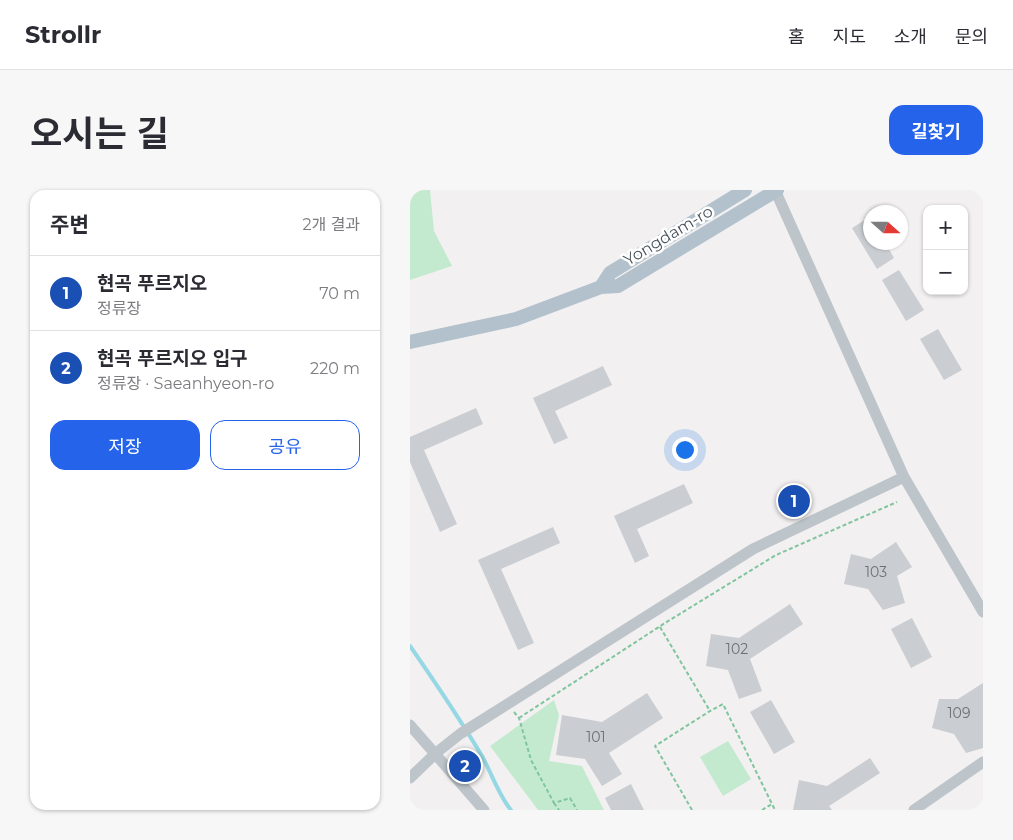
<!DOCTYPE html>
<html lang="ko">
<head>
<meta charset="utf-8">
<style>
	:root { --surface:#fff; --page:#f7f7f7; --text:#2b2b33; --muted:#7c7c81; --line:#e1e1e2; --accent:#2563eb }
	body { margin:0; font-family:Montserrat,"Noto Sans KR",sans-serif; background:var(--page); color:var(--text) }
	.controls { position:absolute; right:15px; top:15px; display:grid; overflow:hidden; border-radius:10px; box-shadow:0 1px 4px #0004 }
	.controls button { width:45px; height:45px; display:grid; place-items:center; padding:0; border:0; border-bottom:1px solid var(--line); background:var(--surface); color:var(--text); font:25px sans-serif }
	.compass { position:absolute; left:453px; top:15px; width:45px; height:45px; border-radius:50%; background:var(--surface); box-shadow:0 1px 4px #0004; rotate:111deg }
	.you { position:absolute; left:274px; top:259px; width:18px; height:18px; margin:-12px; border:4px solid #fff; border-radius:50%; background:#1a73e8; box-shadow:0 0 0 8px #1a73e833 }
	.badge { display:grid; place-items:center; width:32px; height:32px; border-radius:50%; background:var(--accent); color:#fff; font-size:16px; font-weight:700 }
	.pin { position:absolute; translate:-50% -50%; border:2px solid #fff; box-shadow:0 1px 5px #0006 }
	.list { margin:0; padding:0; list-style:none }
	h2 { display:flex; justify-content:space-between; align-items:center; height:65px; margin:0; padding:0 20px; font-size:21px }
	h2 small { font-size:16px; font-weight:400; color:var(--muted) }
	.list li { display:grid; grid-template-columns:32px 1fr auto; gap:15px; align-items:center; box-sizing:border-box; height:75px; padding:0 20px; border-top:1px solid var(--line) }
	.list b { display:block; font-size:19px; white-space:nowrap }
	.list p { margin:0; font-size:16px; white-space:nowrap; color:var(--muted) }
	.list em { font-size:16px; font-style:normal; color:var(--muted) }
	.actions { display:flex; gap:10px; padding:15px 20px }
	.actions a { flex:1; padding:11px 0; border:1px solid var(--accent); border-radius:15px; text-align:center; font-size:18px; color:var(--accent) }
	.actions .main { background:var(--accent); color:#fff }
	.map { position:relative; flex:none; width:573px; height:620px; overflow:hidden; border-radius:15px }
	header { display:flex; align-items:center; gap:30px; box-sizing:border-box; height:70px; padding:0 25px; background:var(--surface); border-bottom:1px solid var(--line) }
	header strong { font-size:24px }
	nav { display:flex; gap:28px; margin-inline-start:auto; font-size:18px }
	.intro { display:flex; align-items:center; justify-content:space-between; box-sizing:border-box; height:120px; padding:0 30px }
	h1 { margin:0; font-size:35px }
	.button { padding:12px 22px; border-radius:15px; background:var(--accent); color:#fff; font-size:18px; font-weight:700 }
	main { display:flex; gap:30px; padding:0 30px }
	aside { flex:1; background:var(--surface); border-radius:15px; box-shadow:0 1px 4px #0004 }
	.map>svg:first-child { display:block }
	.green { fill:#c3eacf }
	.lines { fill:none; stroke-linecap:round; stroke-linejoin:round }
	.stream { stroke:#95d8e3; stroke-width:4 }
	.building { fill:#cacdd1 }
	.path { stroke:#7fc59d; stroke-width:2; stroke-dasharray:4 2.5; stroke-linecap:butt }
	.minor { stroke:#bdc5cb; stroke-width:11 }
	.major { stroke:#b2c1cb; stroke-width:14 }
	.labels { text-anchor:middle; stroke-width:5; stroke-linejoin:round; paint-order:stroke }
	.number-label { font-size:14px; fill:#697278 }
	.street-label { font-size:16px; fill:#49545b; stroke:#fff }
</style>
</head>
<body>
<header>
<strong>Strollr</strong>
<nav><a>홈</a><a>지도</a><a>소개</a><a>문의</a></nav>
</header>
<div class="intro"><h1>오시는 길</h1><a class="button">길찾기</a></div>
<main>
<aside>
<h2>주변<small>2개 결과</small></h2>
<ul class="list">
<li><span class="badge" style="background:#1a4fb4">1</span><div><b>현곡 푸르지오</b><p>정류장</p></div><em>70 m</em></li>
<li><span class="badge" style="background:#1a4fb4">2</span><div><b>현곡 푸르지오 입구</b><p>정류장 · Saeanhyeon-ro</p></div><em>220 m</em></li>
</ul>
<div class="actions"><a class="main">저장</a><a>공유</a></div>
</aside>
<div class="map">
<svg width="573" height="620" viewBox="0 0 573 620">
	<rect width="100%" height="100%" fill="#f2f0f0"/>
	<path class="green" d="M0,0H20L24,41L42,76L0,90Z
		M144,510L149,525L139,571L172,576L194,620H128L80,556Z
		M318,551L341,589L313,606L290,567Z"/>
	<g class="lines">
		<path class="stream" d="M0,456C25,492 49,528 72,566C81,582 89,606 101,620"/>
	</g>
	<path class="building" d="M460,27V52H475L484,68L467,79L442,38Z
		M489,80L514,120L496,131L472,90Z
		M528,139L552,180L534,190L510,149Z
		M193,176L202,195L145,221L158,248L144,254L123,208Z
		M66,218L73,234L14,260L47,334L30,342L0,272V247Z
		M274,294L283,313L227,339L239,366L225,373L204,326Z
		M143,337L150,353L91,379L124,453L108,460L68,370Z
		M486,352L502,377L487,386L495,413L473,420L458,399L434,394L441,364L461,369Z
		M380,414L393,434L340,469L352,501L329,509L318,480L296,476L301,444L329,448Z
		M502,428L522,467L501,478L481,439Z
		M573,493V558L556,563L544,544L522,538L529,509H548Z
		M237,503L253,528L199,563L212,584L192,596L175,569L146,565L152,525L192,532Z
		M361,510L385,552L364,564L340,522Z
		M460,568L470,583L419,616L422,620H383L389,590L417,596Z
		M221,594L234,620H201L195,608Z"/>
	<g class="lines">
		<path class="path" d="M250,437L300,521
			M104,522L109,528L121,570L144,613L160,608L167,620
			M109,528L255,433L366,365L487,312
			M144,613L149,620
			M282,620L245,556L300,521L313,514L362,614
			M352,620L362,614L365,620"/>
		<path class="minor" d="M365,0L494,287L573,422
			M0,535L74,620
			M0,588L26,563L50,544L343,359L494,287
			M504,620L573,572"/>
		<path class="major" d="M191,97L200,83L335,0
			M0,152L106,129L191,97L208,96L367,0"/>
	</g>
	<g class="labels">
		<g class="number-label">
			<text x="466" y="387">103</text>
			<text x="327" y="464">102</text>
			<text x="549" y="528">109</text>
			<text x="186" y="552">101</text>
		</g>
		<g class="street-label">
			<text transform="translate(258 45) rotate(-31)" y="6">Yongdam-ro</text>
		</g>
	</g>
</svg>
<div class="controls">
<button>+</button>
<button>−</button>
</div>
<svg class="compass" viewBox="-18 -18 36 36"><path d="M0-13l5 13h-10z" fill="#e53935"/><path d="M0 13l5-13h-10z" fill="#7c7c81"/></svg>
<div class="you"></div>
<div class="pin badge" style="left:384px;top:311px;background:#1a4fb4">1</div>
<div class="pin badge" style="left:55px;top:576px;background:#1a4fb4">2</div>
</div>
</main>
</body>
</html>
